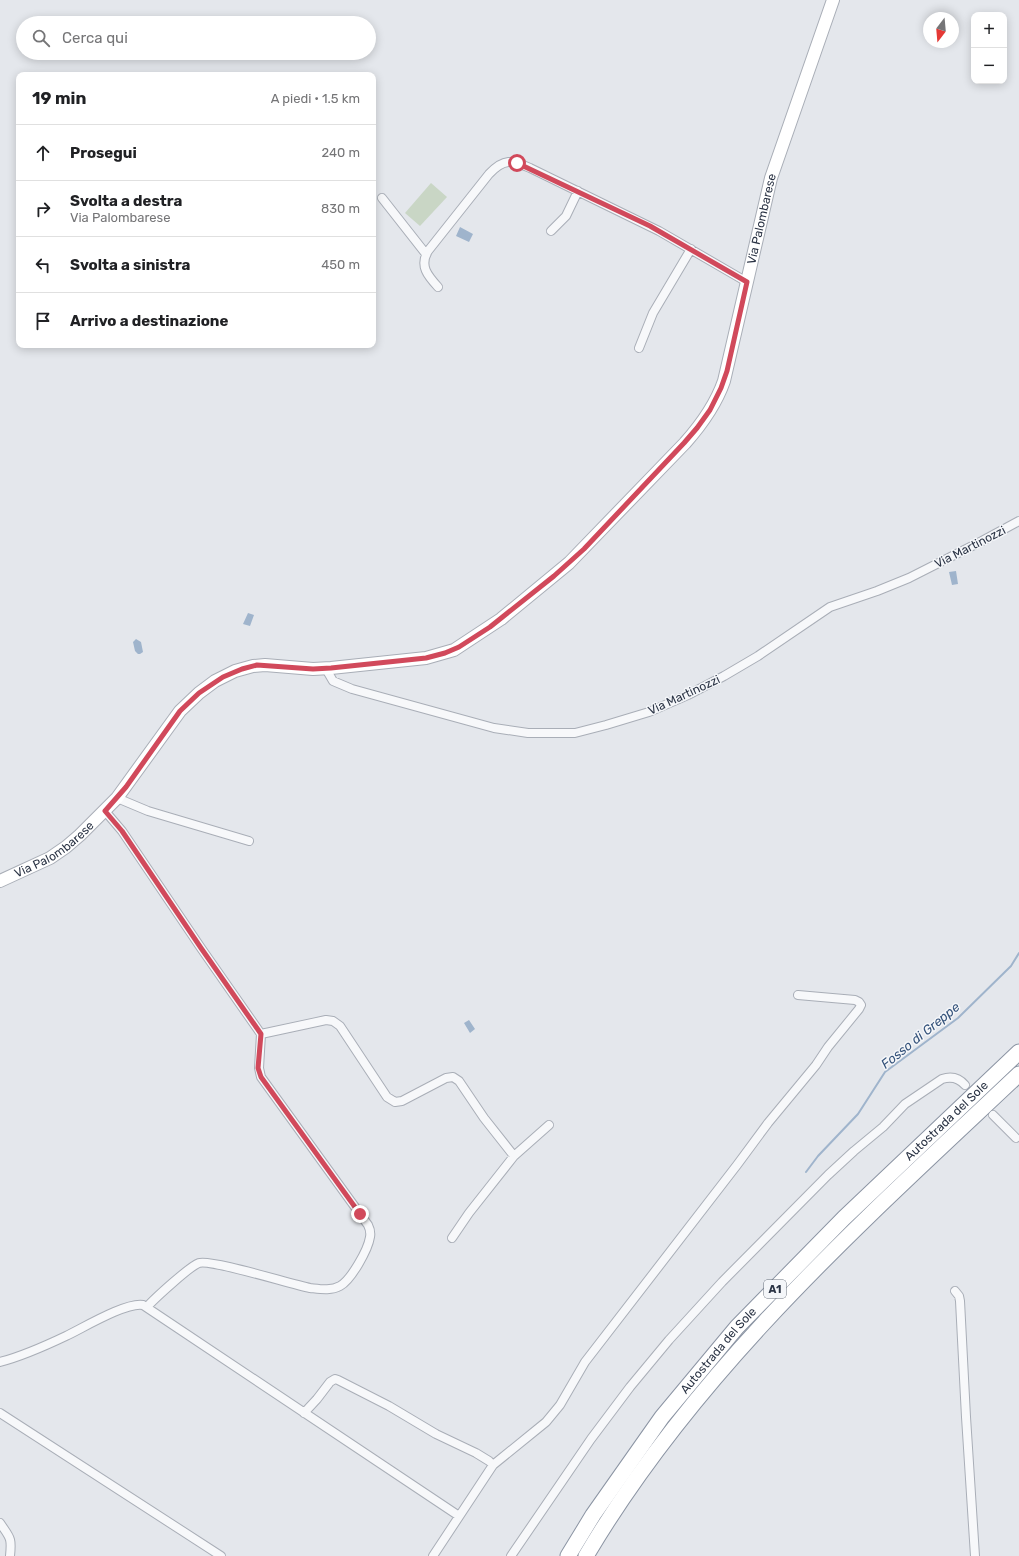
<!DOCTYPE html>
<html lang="it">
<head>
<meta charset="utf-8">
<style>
	:root { --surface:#fff; --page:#f2f2f2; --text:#202124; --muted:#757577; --line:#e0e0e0 }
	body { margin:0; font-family:Rubik,sans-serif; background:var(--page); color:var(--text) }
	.controls { position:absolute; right:12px; top:12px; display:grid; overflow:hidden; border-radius:8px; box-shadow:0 2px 10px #0003 }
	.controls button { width:36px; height:36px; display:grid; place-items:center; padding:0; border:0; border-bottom:1px solid var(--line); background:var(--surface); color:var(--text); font:20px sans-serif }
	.compass { position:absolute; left:923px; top:12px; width:36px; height:36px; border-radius:50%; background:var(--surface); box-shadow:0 2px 10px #0003; rotate:196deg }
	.stop { position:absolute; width:12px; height:12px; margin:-9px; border:3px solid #d1495b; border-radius:50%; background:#fff }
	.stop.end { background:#d1495b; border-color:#fff; box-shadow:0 1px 4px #0008 }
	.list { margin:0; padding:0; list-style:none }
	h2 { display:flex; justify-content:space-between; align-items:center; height:52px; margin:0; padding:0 16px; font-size:17px }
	h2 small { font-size:13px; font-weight:400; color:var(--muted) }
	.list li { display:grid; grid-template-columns:26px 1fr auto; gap:12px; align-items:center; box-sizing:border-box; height:56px; padding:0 16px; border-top:1px solid var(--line) }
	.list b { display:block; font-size:15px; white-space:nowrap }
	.list p { margin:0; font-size:13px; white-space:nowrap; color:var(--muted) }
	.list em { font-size:13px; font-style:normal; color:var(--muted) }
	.icon { flex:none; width:22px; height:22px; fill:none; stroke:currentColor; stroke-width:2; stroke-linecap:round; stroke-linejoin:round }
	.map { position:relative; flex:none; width:1019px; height:1556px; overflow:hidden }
	.search { position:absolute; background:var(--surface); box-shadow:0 2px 10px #0003; left:16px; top:16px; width:360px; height:44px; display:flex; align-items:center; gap:10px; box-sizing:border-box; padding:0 14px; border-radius:22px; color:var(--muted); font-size:15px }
	.panel { position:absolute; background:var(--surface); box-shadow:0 2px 10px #0003; left:16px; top:72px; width:360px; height:276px; border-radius:8px }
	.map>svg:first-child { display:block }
	.green { fill:#c9d6c5 }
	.water { fill:#9fb4cc }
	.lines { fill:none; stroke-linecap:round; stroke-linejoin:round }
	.stream { stroke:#9fb4cc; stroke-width:2 }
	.minor-casing { stroke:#a9aeb7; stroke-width:10 }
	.secondary-casing { stroke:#a9aeb7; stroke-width:14 }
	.motorway-casing { stroke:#8b94a3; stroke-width:17 }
	.minor { stroke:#f7f8fa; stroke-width:8 }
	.secondary { stroke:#fff; stroke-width:12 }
	.motorway { stroke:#fff; stroke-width:15 }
	.route { stroke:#d1495b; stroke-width:5 }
	.labels { text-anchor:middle; stroke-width:3; stroke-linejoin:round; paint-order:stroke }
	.shield { fill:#f4f6f9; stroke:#676e7b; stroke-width:1 }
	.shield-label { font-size:11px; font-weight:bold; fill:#2b3445 }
	.street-label { font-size:12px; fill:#2b3445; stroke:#f4f6f9 }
	.water-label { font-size:13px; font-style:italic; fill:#34527a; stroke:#f4f6f9 }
</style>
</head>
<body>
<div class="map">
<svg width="1019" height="1556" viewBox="0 0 1019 1556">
	<rect width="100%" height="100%" fill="#e4e7ec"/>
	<path class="green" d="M431,183L447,197L420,226L405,213Z"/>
	<path class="water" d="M460,227L473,234L469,242L456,236Z
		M956,571L958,584L952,585L949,572Z
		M248,613L254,615L250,626L243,624Z
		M136,639L141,642L143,652L140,654H138L135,651L133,642Z
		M469,1020L475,1029L470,1033L464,1023Z"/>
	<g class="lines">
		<path class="stream" d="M806,1172L818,1156L858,1114L885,1072L958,1018L1011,966L1019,953"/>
		<defs>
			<path id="minor" d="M382,198L426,254
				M551,231L566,216L578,191
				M438,287C428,276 419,266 428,251L489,174C504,158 512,160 530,168L659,231L747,282
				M639,348L653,313L691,249
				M326,669L333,681L352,689L494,728L528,733H575L606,725L649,712L688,695L724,676L758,656L830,607L877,591L909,578L982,541L1019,521
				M117,798L148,811L249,841
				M105,811L122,831L201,948L261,1034
				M993,1115L1016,1138
				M514,1156L549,1125
				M955,1291L959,1296L960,1301L966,1417L975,1556
				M147,1307C154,1299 190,1266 199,1263C211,1259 290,1284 310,1288C320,1289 331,1291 340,1286C351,1280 368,1250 370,1237C371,1232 370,1229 368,1225L261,1077L259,1068L261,1034L326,1020L333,1021L340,1026L387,1097L395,1102L402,1101L446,1078L453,1077L459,1081L484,1118L514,1156L469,1213L452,1238
				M0,1362C23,1356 45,1346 66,1336C83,1328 126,1302 143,1305L459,1516
				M0,1413L221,1556
				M304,1413L317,1399L330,1382L335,1379L338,1380L389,1406L436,1434L476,1453L489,1461L493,1465
				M0,1523C10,1538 12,1537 10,1556
				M433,1556L493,1465L546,1422L560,1405L585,1362L737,1165L768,1123L816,1065L828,1047L859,1009L861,1005L859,1002L855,1000L798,995
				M511,1556L591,1439L630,1387L669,1340L722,1282L828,1175L854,1151L883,1127L905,1104L942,1079C951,1076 959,1078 965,1085"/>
			<g id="secondary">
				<path id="s1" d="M0,881L50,858L66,847L80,835L117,798L180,711L199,693L215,681L235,671L253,666L265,665L313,669L331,668L426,658L454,650L501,619L569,563L685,443C701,425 716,404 724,381L771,178L833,0"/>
			</g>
			<g id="motorway">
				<path id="s2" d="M568,1556L593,1515L662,1417L737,1327L844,1218L1019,1052"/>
				<path d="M586,1556C697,1368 862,1222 1019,1074"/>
			</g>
		</defs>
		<use href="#minor" class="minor-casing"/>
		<use href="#secondary" class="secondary-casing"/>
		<use href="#motorway" class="motorway-casing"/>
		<use href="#minor" class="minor"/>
		<use href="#secondary" class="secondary"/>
		<use href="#motorway" class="motorway"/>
	</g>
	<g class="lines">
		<path class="route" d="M360,1214L261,1077L258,1068L261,1034L201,948L122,831L105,811L126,787L180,711L199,693L223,677L242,669L257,665L313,669L331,668L426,658L445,653L459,647L490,627L554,576L584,549L684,443L697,428L710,410L721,388L727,371L747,282L650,226L517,163"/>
	</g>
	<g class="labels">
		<rect class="shield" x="764" y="1280" width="22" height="18" rx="3"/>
		<g class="shield-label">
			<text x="775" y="1293">A1</text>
		</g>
		<g class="street-label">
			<text dy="4" stroke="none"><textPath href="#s1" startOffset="1094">Via Palombarese</textPath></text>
			<text transform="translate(970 547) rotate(-27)" y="4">Via Martinozzi</text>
			<text transform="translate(684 695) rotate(-25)" y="4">Via Martinozzi</text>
			<text dy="4" stroke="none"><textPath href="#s1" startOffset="63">Via Palombarese</textPath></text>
			<text dy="4" stroke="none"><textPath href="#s2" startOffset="579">Autostrada del Sole</textPath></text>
			<text dy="4" stroke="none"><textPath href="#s2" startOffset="255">Autostrada del Sole</textPath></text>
		</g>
		<g class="water-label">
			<text transform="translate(920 1035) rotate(-39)" y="5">Fosso di Greppe</text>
		</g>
	</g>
</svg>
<div class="controls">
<button>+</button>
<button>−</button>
</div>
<svg class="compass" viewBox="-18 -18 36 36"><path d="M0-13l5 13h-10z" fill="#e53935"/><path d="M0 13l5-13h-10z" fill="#757577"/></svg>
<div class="stop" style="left:517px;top:163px"></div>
<div class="stop end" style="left:360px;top:1214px"></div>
<div class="search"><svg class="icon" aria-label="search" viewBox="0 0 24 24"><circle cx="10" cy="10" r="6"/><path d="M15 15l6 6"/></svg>Cerca qui</div>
<section class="panel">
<h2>19 min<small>A piedi · 1.5 km</small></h2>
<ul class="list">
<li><svg class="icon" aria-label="ahead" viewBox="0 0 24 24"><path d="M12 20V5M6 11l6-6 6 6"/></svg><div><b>Prosegui</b></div><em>240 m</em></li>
<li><svg class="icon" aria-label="right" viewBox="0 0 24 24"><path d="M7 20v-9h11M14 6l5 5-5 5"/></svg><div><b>Svolta a destra</b><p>Via Palombarese</p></div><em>830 m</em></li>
<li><svg class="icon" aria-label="left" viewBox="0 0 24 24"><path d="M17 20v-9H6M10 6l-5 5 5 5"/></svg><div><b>Svolta a sinistra</b></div><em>450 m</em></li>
<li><svg class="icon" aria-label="arrive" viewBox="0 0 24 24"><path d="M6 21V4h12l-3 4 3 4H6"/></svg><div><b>Arrivo a destinazione</b></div></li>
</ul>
</section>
</div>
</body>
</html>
